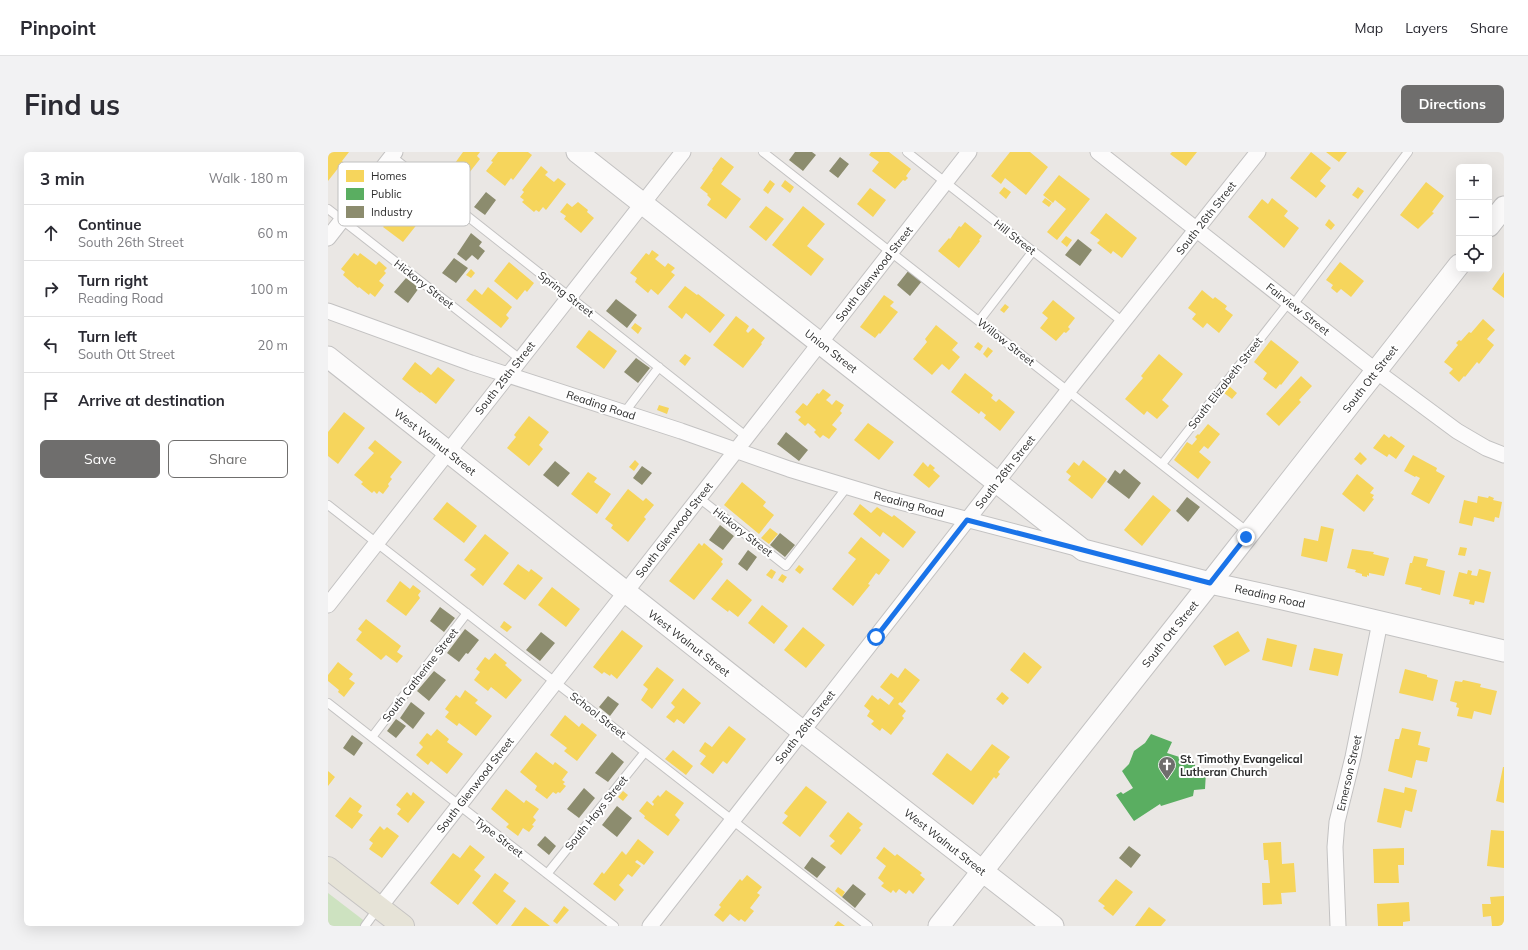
<!DOCTYPE html>
<html lang="en">
<head>
<meta charset="utf-8">
<style>
	:root { --surface:#fff; --page:#f2f2f3; --text:#2b2b33; --muted:#7c7c81; --line:#e1e1e2; --accent:#6f6e6d }
	body { margin:0; font-family:Mulish,sans-serif; background:var(--page); color:var(--text) }
	.controls { position:absolute; right:12px; top:12px; display:grid; overflow:hidden; border-radius:6px; box-shadow:0 4px 16px #0002 }
	.controls button { width:36px; height:36px; display:grid; place-items:center; padding:0; border:0; border-bottom:1px solid var(--line); background:var(--surface); color:var(--text); font:20px sans-serif }
	.stop { position:absolute; width:12px; height:12px; margin:-9px; border:3px solid #1a73e8; border-radius:50%; background:#fff }
	.stop.end { background:#1a73e8; border-color:#fff; box-shadow:0 1px 4px #0008 }
	.list { margin:0; padding:0; list-style:none }
	h2 { display:flex; justify-content:space-between; align-items:center; height:52px; margin:0; padding:0 16px; font-size:17px }
	h2 small { font-size:13px; font-weight:400; color:var(--muted) }
	.list li { display:grid; grid-template-columns:26px 1fr auto; gap:12px; align-items:center; box-sizing:border-box; height:56px; padding:0 16px; border-top:1px solid var(--line) }
	.list b { display:block; font-size:15px; white-space:nowrap }
	.list p { margin:0; font-size:13px; white-space:nowrap; color:var(--muted) }
	.list em { font-size:13px; font-style:normal; color:var(--muted) }
	.actions { display:flex; gap:8px; padding:12px 16px }
	.actions a { flex:1; padding:9px 0; border:1px solid var(--accent); border-radius:6px; text-align:center; font-size:14px; color:var(--accent) }
	.actions .main { background:var(--accent); color:#fff }
	.icon { flex:none; width:22px; height:22px; fill:none; stroke:currentColor; stroke-width:2; stroke-linecap:round; stroke-linejoin:round }
	.map { position:relative; flex:none; width:1176px; height:774px; overflow:hidden; border-radius:6px }
	header { display:flex; align-items:center; gap:24px; box-sizing:border-box; height:56px; padding:0 20px; background:var(--surface); border-bottom:1px solid var(--line) }
	header strong { font-size:19px }
	nav { display:flex; gap:22px; margin-inline-start:auto; font-size:14px }
	.intro { display:flex; align-items:center; justify-content:space-between; box-sizing:border-box; height:96px; padding:0 24px }
	h1 { margin:0; font-size:28px }
	.button { padding:10px 18px; border-radius:6px; background:var(--accent); color:#fff; font-size:14px; font-weight:700 }
	main { display:flex; gap:24px; padding:0 24px }
	aside { flex:1; background:var(--surface); border-radius:6px; box-shadow:0 4px 16px #0002 }
	.map>svg:first-child { display:block }
	.green { fill:#cde2c0 }
	.homes { fill:#f6d55c }
	.public { fill:#5aae61 }
	.industry { fill:#8c8c6e }
	.lines { fill:none; stroke-linecap:round; stroke-linejoin:round }
	.lane-casing { stroke:#c3c2c2; stroke-width:10 }
	.street-casing { stroke:#c3c2c2; stroke-width:17 }
	.secondary-casing { stroke:#c3c2c2; stroke-width:23 }
	.primary-casing { stroke:#c6c4c3; stroke-width:24 }
	.lane { stroke:#fcfbfb; stroke-width:8 }
	.street { stroke:#fcfbfb; stroke-width:15 }
	.secondary { stroke:#fcfbfb; stroke-width:21 }
	.primary { stroke:#e6e3d7; stroke-width:22 }
	.route { stroke:#1a73e8; stroke-width:5 }
	.labels { text-anchor:middle; stroke-width:4; stroke-linejoin:round; paint-order:stroke }
	.street-label { font-size:11px; fill:#2d2d2d; stroke:#fff }
	.poi-label { font-size:11px; font-weight:bold; fill:#2d2d2d; stroke:#fff; text-anchor:start }
	.key { fill:#fff; stroke:#c0c0c0; stroke-width:1 }
	.key-label { font-size:11px; fill:#2d2d2d }
</style>
</head>
<body>
<header>
<strong>Pinpoint</strong>
<nav><a>Map</a><a>Layers</a><a>Share</a></nav>
</header>
<div class="intro"><h1>Find us</h1><a class="button">Directions</a></div>
<main>
<aside>
<h2>3 min<small>Walk · 180 m</small></h2>
<ul class="list">
<li><svg class="icon" aria-label="ahead" viewBox="0 0 24 24"><path d="M12 20V5M6 11l6-6 6 6"/></svg><div><b>Continue</b><p>South 26th Street</p></div><em>60 m</em></li>
<li><svg class="icon" aria-label="right" viewBox="0 0 24 24"><path d="M7 20v-9h11M14 6l5 5-5 5"/></svg><div><b>Turn right</b><p>Reading Road</p></div><em>100 m</em></li>
<li><svg class="icon" aria-label="left" viewBox="0 0 24 24"><path d="M17 20v-9H6M10 6l-5 5 5 5"/></svg><div><b>Turn left</b><p>South Ott Street</p></div><em>20 m</em></li>
<li><svg class="icon" aria-label="arrive" viewBox="0 0 24 24"><path d="M6 21V4h12l-3 4 3 4H6"/></svg><div><b>Arrive at destination</b></div></li>
</ul>
<div class="actions"><a class="main">Save</a><a>Share</a></div>
</aside>
<div class="map">
<svg width="1176" height="774" viewBox="0 0 1176 774">
	<rect width="100%" height="100%" fill="#eae7e4"/>
	<path class="green" d="M0,741L43,774H0Z"/>
	<path class="homes" d="M0,0H21L14,9L15,10L0,29Z
		M135,0H152L149,4L152,7L141,21L140,20L134,27L122,18Z
		M170,0H200L204,3L185,28L183,26L177,34L158,19L165,10L163,9Z
		M543,0H561L583,17L578,24L580,26L577,29L575,28L567,37L544,19L551,10L541,3Z
		M682,0H702L720,15L698,43L677,26L673,32L663,24Z
		M844,0H869L858,14L842,2Z
		M983,0L1003,16L992,29L998,34L988,46L962,26Z
		M998,0H1019L1011,10Z
		M393,5L406,15L393,32L413,47L398,67L379,53L383,47L379,43L380,42L372,36L385,18L384,17Z
		M213,14L220,20L217,23L226,30L230,26L238,32L218,58L215,55L211,60L208,58L206,60L194,50L196,48L192,45L196,40L194,38Z
		M731,23L762,47L729,88L719,80L738,57L727,48L725,51L715,43Z
		M442,28L447,32L440,42L435,38Z
		M457,28L466,35L462,41L453,34Z
		M1098,30L1116,44L1104,60L1106,61L1090,77L1072,63Z
		M676,35L683,40L678,47L671,41Z
		M1030,35L1036,39L1030,47L1024,43Z
		M542,36L558,48L545,65L529,52Z
		M80,39L102,56L75,90L55,75L65,63L63,62Z
		M717,46L724,51L721,55L714,50Z
		M944,46L960,59L956,64L971,76L956,96L920,65L934,47L940,52Z
		M250,50L260,58L259,60L266,66L253,81L236,67L238,64L232,60L239,51L244,55Z
		M438,54L456,67L438,89L421,75Z
		M475,54L497,72L479,94L496,107L483,124L444,93Z
		M778,61L809,86L794,106L785,99L783,102L769,91L772,88L762,81Z
		M1001,67L1007,73L1003,78L997,73Z
		M637,70L654,84L651,88L652,89L631,116L610,99L621,86L622,87L631,74L633,75Z
		M738,84L744,88L739,95L733,90Z
		M324,98L331,103L327,107L337,115L340,111L347,116L343,120L347,123L330,143L323,137L320,141L307,130L309,126L302,121L318,101L321,103Z
		M26,101L30,104L32,101L48,113L51,109L59,116L56,119L58,121L51,129L56,133L47,145L42,141L41,143L31,135L30,136L15,123L17,120L13,117Z
		M181,110L206,131L199,140L197,138L189,148L166,129Z
		M1012,110L1036,129L1023,145L1013,137L1009,141L1003,136L1005,133L998,128Z
		M143,117L147,121L143,126L138,123Z
		M1176,120V146L1164,137Z
		M357,134L369,143L370,142L397,163L382,181L358,161L354,167L340,155Z
		M160,135L184,155L178,163L181,166L173,176L138,148L147,137L154,143Z
		M874,138L885,147L887,145L899,154L897,157L905,163L891,181L879,171L875,176L864,167L868,162L860,156Z
		M556,143L566,150L562,154L570,160L552,182L551,181L547,186L532,175Z
		M725,148L747,166L740,175L742,177L738,181L736,180L728,189L712,176L720,166L714,161Z
		M677,152L681,155L676,161L672,158Z
		M408,164L421,174L418,179L420,181L425,176L437,186L433,191L434,192L415,216L385,193Z
		M1155,167L1167,178L1159,187L1166,193L1151,212L1149,210L1137,225L1136,224L1131,230L1121,221L1125,217L1116,210L1130,193L1128,191L1131,188L1133,189L1141,180L1143,181Z
		M307,171L314,176L310,182L303,176Z
		M608,173L630,191L624,198L632,205L621,218L614,212L604,223L585,207L599,190L597,187Z
		M261,178L289,199L276,217L248,195Z
		M943,188L971,210L953,233L952,232L948,237L935,227L939,221L926,210Z
		M650,190L655,194L652,199L646,195Z
		M660,195L665,199L659,206L655,202Z
		M357,202L363,206L357,214L351,209Z
		M831,202L855,222L834,248L841,254L829,267L819,259L816,263L797,247L815,226L813,224Z
		M87,210L103,223L110,215L127,228L108,252L93,240L92,241L74,227Z
		M637,221L665,243L663,246L668,250L671,247L687,260L672,279L656,266L658,263L653,259L651,262L623,240Z
		M973,224L984,234L971,248L973,250L951,274L938,262Z
		M901,234L909,241L904,247L896,241Z
		M495,237L503,243L498,248L502,251L504,253L508,248L516,253L512,259L514,261L504,273L509,277L501,287L495,283L492,286L486,280L488,278L480,271L477,274L470,268L473,265L467,260L475,251L479,254L489,241L491,242Z
		M331,253L341,256L339,262L329,258Z
		M16,260L37,276L10,312L0,304V280Z
		M201,264L221,280L211,293L215,297L201,314L179,296L188,285L186,283Z
		M540,271L566,290L551,308L526,288Z
		M880,272L892,282L880,297L876,294L871,300L883,310L870,327L846,308L859,290L864,293L869,287L867,285L870,282L871,283Z
		M1056,282L1061,286L1063,284L1077,294L1068,307L1061,302L1059,305L1045,296Z
		M47,288L74,310L62,325L64,327L60,332L61,334L55,342L51,339L49,342L46,339L44,341L33,332L35,330L26,323L46,301L40,296Z
		M1032,300L1039,307L1033,313L1026,307Z
		M1085,303L1109,316L1108,319L1117,324L1101,352L1083,342L1092,326L1088,324L1087,325L1076,319Z
		M307,308L311,312L306,319L301,315Z
		M755,308L779,327L764,347L740,328L743,324L738,320L746,310L751,314Z
		M595,310L600,315L602,312L607,316L605,318L612,324L601,336L585,323Z
		M260,320L269,326L266,330L283,342L269,362L243,342Z
		M1029,322L1046,336L1042,341L1046,343L1044,346L1046,347L1036,360L1014,342Z
		M414,330L438,350L435,354L446,363L431,382L396,353Z
		M300,337L315,349L318,346L326,353L316,365L318,367L300,390L283,376L285,373L277,367Z
		M825,343L843,358L814,394L796,378Z
		M1150,344L1160,346L1161,344L1166,346L1165,348L1174,350L1171,366L1167,365L1166,370L1146,365L1144,374L1131,371L1136,348L1149,351Z
		M119,350L149,374L136,391L105,367Z
		M532,352L543,361L549,355L564,365L566,363L588,380L575,396L555,380L552,385L525,362Z
		M993,374L1006,377L999,410L973,404L976,386L990,389Z
		M442,376L450,382L441,392L433,386Z
		M157,382L181,401L155,434L142,423L148,417L136,408Z
		M533,385L562,408L551,423L548,421L540,432L542,433L525,454L504,437L528,407L520,401Z
		M371,391L374,394L376,391L395,407L393,410L395,412L366,448L341,429Z
		M1132,395L1139,396L1137,404L1130,403Z
		M1024,397L1046,400L1045,402L1061,406L1056,424L1041,421V424L1039,423V425L1034,424V422L1027,420L1028,418L1019,416Z
		M1086,404L1100,407L1098,414L1117,419L1112,443L1093,438L1094,436L1077,432L1082,411H1084Z
		M190,412L201,420L203,417L215,426L197,448L175,432Z
		M471,413L476,417L472,422L467,418Z
		M443,417L448,420L444,427L438,423Z
		M1151,417L1163,420L1156,451L1147,449L1146,453L1141,452L1142,448L1125,444L1131,420L1139,422L1140,418L1144,419L1143,423L1149,424Z
		M454,422L459,425L455,431L450,428Z
		M399,427L424,448L410,465L401,458L400,460L383,447Z
		M72,429L82,437L85,433L93,439L90,443L92,446L78,464L58,449Z
		M224,435L252,457L238,475L210,453Z
		M434,453L460,474L446,492L420,471Z
		M38,467L73,494L69,500L75,504L69,511L58,503L53,508L28,488L34,480L30,477Z
		M176,469L184,475L179,480L172,475Z
		M475,475L497,493L478,516L456,498Z
		M294,478L315,494L289,527L283,522L282,524L276,520L274,522L265,515Z
		M910,479L922,499L897,514L885,494Z
		M939,486L969,493L964,515L934,508Z
		M986,496L1015,502L1010,524L981,518Z
		M696,500L714,515L700,532L682,518Z
		M167,501L179,511L177,513L194,528L178,547L163,535L160,539L146,528L152,520L148,517L157,505L161,508Z
		M10,510L25,522L21,527L27,531L16,545L10,540L11,538L0,529V523Z
		M329,515L346,528L324,557L313,548L320,537L315,533Z
		M577,516L592,528L574,551L572,550L570,552L578,559L574,564L576,566L563,583L554,576L552,579L543,572L546,569L539,564L542,559L536,554L544,543L550,548L552,546L561,553L566,546L552,535L563,521L570,526Z
		M1077,517L1099,523V525L1110,528L1105,549L1071,541Z
		M1135,528L1153,532L1152,535L1169,539L1163,563L1146,559L1144,567L1129,564L1131,556L1128,555L1129,551L1122,549L1127,529L1134,530Z
		M355,536L373,551L356,572L349,567L346,571L338,565L347,555L343,551Z
		M137,538L150,548L147,551L164,564L148,584L131,571L129,574L117,565L121,560L117,557L123,549L128,543L132,546Z
		M674,540L681,546L675,553L668,547Z
		M237,563L251,575L254,571L269,583L249,609L236,599L239,596L222,583Z
		M401,574L418,587L399,612L395,609L385,622L372,612L378,604L371,599L377,590L384,595Z
		M1074,576L1093,580L1090,593L1102,596L1099,610L1088,608L1084,626L1060,619L1067,587H1071Z
		M109,577L121,587L119,590L135,602L119,622L103,609L100,613L88,603L95,595L91,591L99,581L103,584Z
		M664,592L682,605L670,620L672,622L668,627L666,625L645,653L604,622L619,601L643,619Z
		M345,598L365,614L358,623L337,607Z
		M208,600L225,613L227,610L240,620L234,628L237,630L235,632L238,634L232,641L230,640L228,642L225,640L219,647L207,638L209,634L192,620Z
		M1175,615H1176V651L1168,649Z
		M0,619L7,625L0,634Z
		M478,634L499,650L472,685L454,671L460,664L456,661Z
		M1077,635L1089,638L1084,660L1077,658L1073,676L1049,670L1056,636L1076,641Z
		M178,637L196,651L198,648L211,657L205,665L208,668L204,673L206,674L201,680L195,676L190,684L178,675L181,672L163,657Z
		M338,638L356,651L347,663L352,668L340,684L316,666L317,664L311,659L319,649L325,654L326,652L324,650L330,643L332,645Z
		M295,639L300,643L295,649L290,645Z
		M79,640L83,644L85,640L97,650L80,671L69,662L73,657L68,653Z
		M22,645L34,654L30,660L35,663L24,677L7,664Z
		M520,660L535,672L531,676L533,678L513,703L502,694L507,689L501,684Z
		M52,674L56,678L59,675L71,684L54,706L41,697L45,691L41,688Z
		M1163,678L1176,679V716L1159,714Z
		M310,687L326,700L316,713L309,708L307,710L313,714L304,725L300,722L291,733L296,738L287,749L265,732L274,720L276,722L294,699L298,703Z
		M953,690L954,712L966,711L968,740L953,741L954,752L935,753L934,731H942L940,708H936L935,691Z
		M142,693L157,705L146,718L153,724L130,753L102,731L125,701L132,706Z
		M556,695L567,704L569,702L594,721L592,723L597,727L585,742L581,738L578,742L571,737L568,741L565,738L563,741L553,734L556,731L550,726L558,714L548,706Z
		M1076,696V713H1070L1071,731H1046L1045,697Z
		M167,721L181,731L175,739L188,749L169,773L144,751Z
		M419,723L434,735L429,741L432,743L422,756L426,759L417,770L413,767L411,769L402,762L395,770L386,763L393,755L391,753L412,727L414,729Z
		M788,727L805,740L785,764L775,756L777,754L770,749Z
		M510,735L517,740L514,745L507,739Z
		M1176,744V774H1164L1163,764L1155,765L1154,752H1163L1162,745Z
		M1081,750L1082,769L1075,770V774H1050L1049,752Z
		M236,754L241,758L229,772L225,769Z
		M197,755L222,774H183Z
		M821,755L838,768L833,774H807Z
		M510,769L517,774H506Z"/>
	<path class="public" d="M823,582L844,590L839,601L867,610V620H878L877,637L866,638L865,644L833,654L832,652L806,669L788,643L793,640L795,642L805,636L794,619L801,612L806,599L817,591Z"/>
	<path class="industry" d="M467,0H484L488,3L475,19L461,8Z
		M512,5L521,12L510,26L501,19Z
		M158,40L168,48L157,63L146,55Z
		M143,81L154,90L151,94L157,99L150,108L144,103L138,109L129,102Z
		M750,87L764,98L752,114L737,103Z
		M126,106L140,116L128,131L114,121Z
		M581,118L594,129L582,144L569,133Z
		M78,126L91,136L80,151L66,140Z
		M288,147L309,163L299,176L278,159Z
		M308,206L322,216L310,231L296,220Z
		M458,280L480,298L471,309L449,292Z
		M227,309L242,321L230,335L215,323Z
		M314,314L324,321L314,333L305,326Z
		M796,317L813,331L801,347L779,330L787,318L792,322Z
		M859,345L872,355L860,370L848,359Z
		M392,373L406,384L395,398L381,388Z
		M452,381L467,393L457,405L442,393Z
		M420,398L429,405L419,419L410,412Z
		M112,455L127,466L116,480L102,469Z
		M137,477L151,488L140,502L138,501L131,510L119,501Z
		M213,480L227,491L212,509L198,498Z
		M106,519L118,528L101,549L89,539Z
		M280,544L291,552L282,564L271,555Z
		M83,550L97,561L85,577L72,566Z
		M68,567L78,574L68,586L59,579Z
		M24,583L35,591L26,604L15,596Z
		M284,600L296,610L280,630L267,621Z
		M256,636L267,646L251,666L239,657Z
		M289,654L304,666L289,685L274,673Z
		M217,684L228,694L221,703L209,693Z
		M801,694L813,703L803,716L791,706Z
		M484,705L498,715L489,726L476,716Z
		M525,732L538,742L527,756L514,745Z"/>
	<g class="lines">
		<defs>
			<path id="lane" d="M435,0L921,381
				M579,0L795,170
				M62,3L419,285
				M0,57L192,207
				M965,153L1080,0
				M651,169L705,99
				M296,261L331,215
				M834,312L961,150
				M371,346L458,414L519,335
				M0,353L540,774
				M0,551L286,774
				M44,585L139,461
				M219,722L317,600
				M37,774L50,756"/>
			<path id="street" d="M770,0L1048,219L1129,279L1158,296L1176,303
				M0,86L67,0
				M0,159L143,211L353,279L461,317L557,346L748,396
				M0,453L355,0
				M51,756L641,0
				M322,774L740,239L930,0
				M1010,774L1007,695L1009,670L1025,605L1052,470"/>
			<path id="secondary" d="M249,0L755,398L882,431L955,447L1176,499
				M1161,74L1176,55
				M0,205L474,579L725,774
				M611,774L882,431L1131,113"/>
			<path id="primary" d="M0,716L75,774"/>
		</defs>
		<use href="#lane" class="lane-casing"/>
		<use href="#street" class="street-casing"/>
		<use href="#secondary" class="secondary-casing"/>
		<use href="#primary" class="primary-casing"/>
		<use href="#lane" class="lane"/>
		<use href="#street" class="street"/>
		<use href="#secondary" class="secondary"/>
		<use href="#primary" class="primary"/>
	</g>
	<g class="lines">
		<path class="route" d="M548,485L639,368L882,431L918,385"/>
	</g>
	<defs>
		<symbol id="church-pin" viewBox="-11 -11 22 30"><path d="M0 17L-7.5 6A9.5 9.5 0 1 1 7.5 6Z" fill="#6f6e6d" stroke="#fff"/><path d="M-1.2-6h2.4v3.5h3.3v2.4h-3.3V6h-2.4V-.1h-3.3v-2.4h3.3Z" fill="#fff"/></symbol>
	</defs>
	<g fill-rule="evenodd">
		<use href="#church-pin" x="829" y="603" width="20" height="27"/>
	</g>
	<g class="labels">
		<g class="street-label">
			<text transform="translate(878 66) rotate(-52)" y="4">South 26th Street</text>
			<text transform="translate(687 85) rotate(38)" y="4">Hill Street</text>
			<text transform="translate(546 122) rotate(-52)" y="4">South Glenwood Street</text>
			<text transform="translate(96 132) rotate(38)" y="4">Hickory Street</text>
			<text transform="translate(238 142) rotate(38)" y="4">Spring Street</text>
			<text transform="translate(970 157) rotate(38)" y="4">Fairview Street</text>
			<text transform="translate(678 190) rotate(38)" y="4">Willow Street</text>
			<text transform="translate(503 199) rotate(38)" y="4">Union Street</text>
			<text transform="translate(177 226) rotate(-52)" y="4">South 25th Street</text>
			<text transform="translate(1042 227) rotate(-52)" y="4">South Ott Street</text>
			<text transform="translate(897 231) rotate(-52)" y="4">South Elizabeth Street</text>
			<text transform="translate(273 253) rotate(18)" y="4">Reading Road</text>
			<text transform="translate(107 290) rotate(38)" y="4">West Walnut Street</text>
			<text transform="translate(677 320) rotate(-52)" y="4">South 26th Street</text>
			<text transform="translate(581 352) rotate(15)" y="4">Reading Road</text>
			<text transform="translate(346 378) rotate(-52)" y="4">South Glenwood Street</text>
			<text transform="translate(415 380) rotate(38)" y="4">Hickory Street</text>
			<text transform="translate(942 444) rotate(13)" y="4">Reading Road</text>
			<text transform="translate(842 482) rotate(-51)" y="4">South Ott Street</text>
			<text transform="translate(361 491) rotate(38)" y="4">West Walnut Street</text>
			<text transform="translate(92 523) rotate(-52)" y="4">South Catherine Street</text>
			<text transform="translate(270 563) rotate(38)" y="4">School Street</text>
			<text transform="translate(477 575) rotate(-52)" y="4">South 26th Street</text>
			<text transform="translate(1021 621) rotate(-77)" y="4">Emerson Street</text>
			<text transform="translate(147 633) rotate(-52)" y="4">South Glenwood Street</text>
			<text transform="translate(268 661) rotate(-51)" y="4">South Hays Street</text>
			<text transform="translate(171 685) rotate(38)" y="4">Type Street</text>
			<text transform="translate(617 690) rotate(38)" y="4">West Walnut Street</text>
		</g>
		<g class="poi-label">
			<text x="852" y="611">St. Timothy Evangelical<tspan x="852" dy="13">Lutheran Church</tspan></text>
		</g>
	</g>
	<rect x="10" y="10" width="132" height="64" rx="6" class="key"/>
	<rect x="18" y="18" width="18" height="12" fill="#f6d55c"/>
	<rect x="18" y="36" width="18" height="12" fill="#5aae61"/>
	<rect x="18" y="54" width="18" height="12" fill="#8c8c6e"/>
	<g class="key-label">
		<text x="43" y="28">Homes</text>
		<text x="43" y="46">Public</text>
		<text x="43" y="64">Industry</text>
	</g>
</svg>
<div class="controls">
<button>+</button>
<button>−</button>
<button><svg class="icon" aria-label="locate" viewBox="0 0 24 24"><circle cx="12" cy="12" r="6"/><path d="M12 2v4M12 18v4M2 12h4M18 12h4"/></svg></button>
</div>
<div class="stop" style="left:548px;top:485px"></div>
<div class="stop end" style="left:918px;top:385px"></div>
</div>
</main>
</body>
</html>
